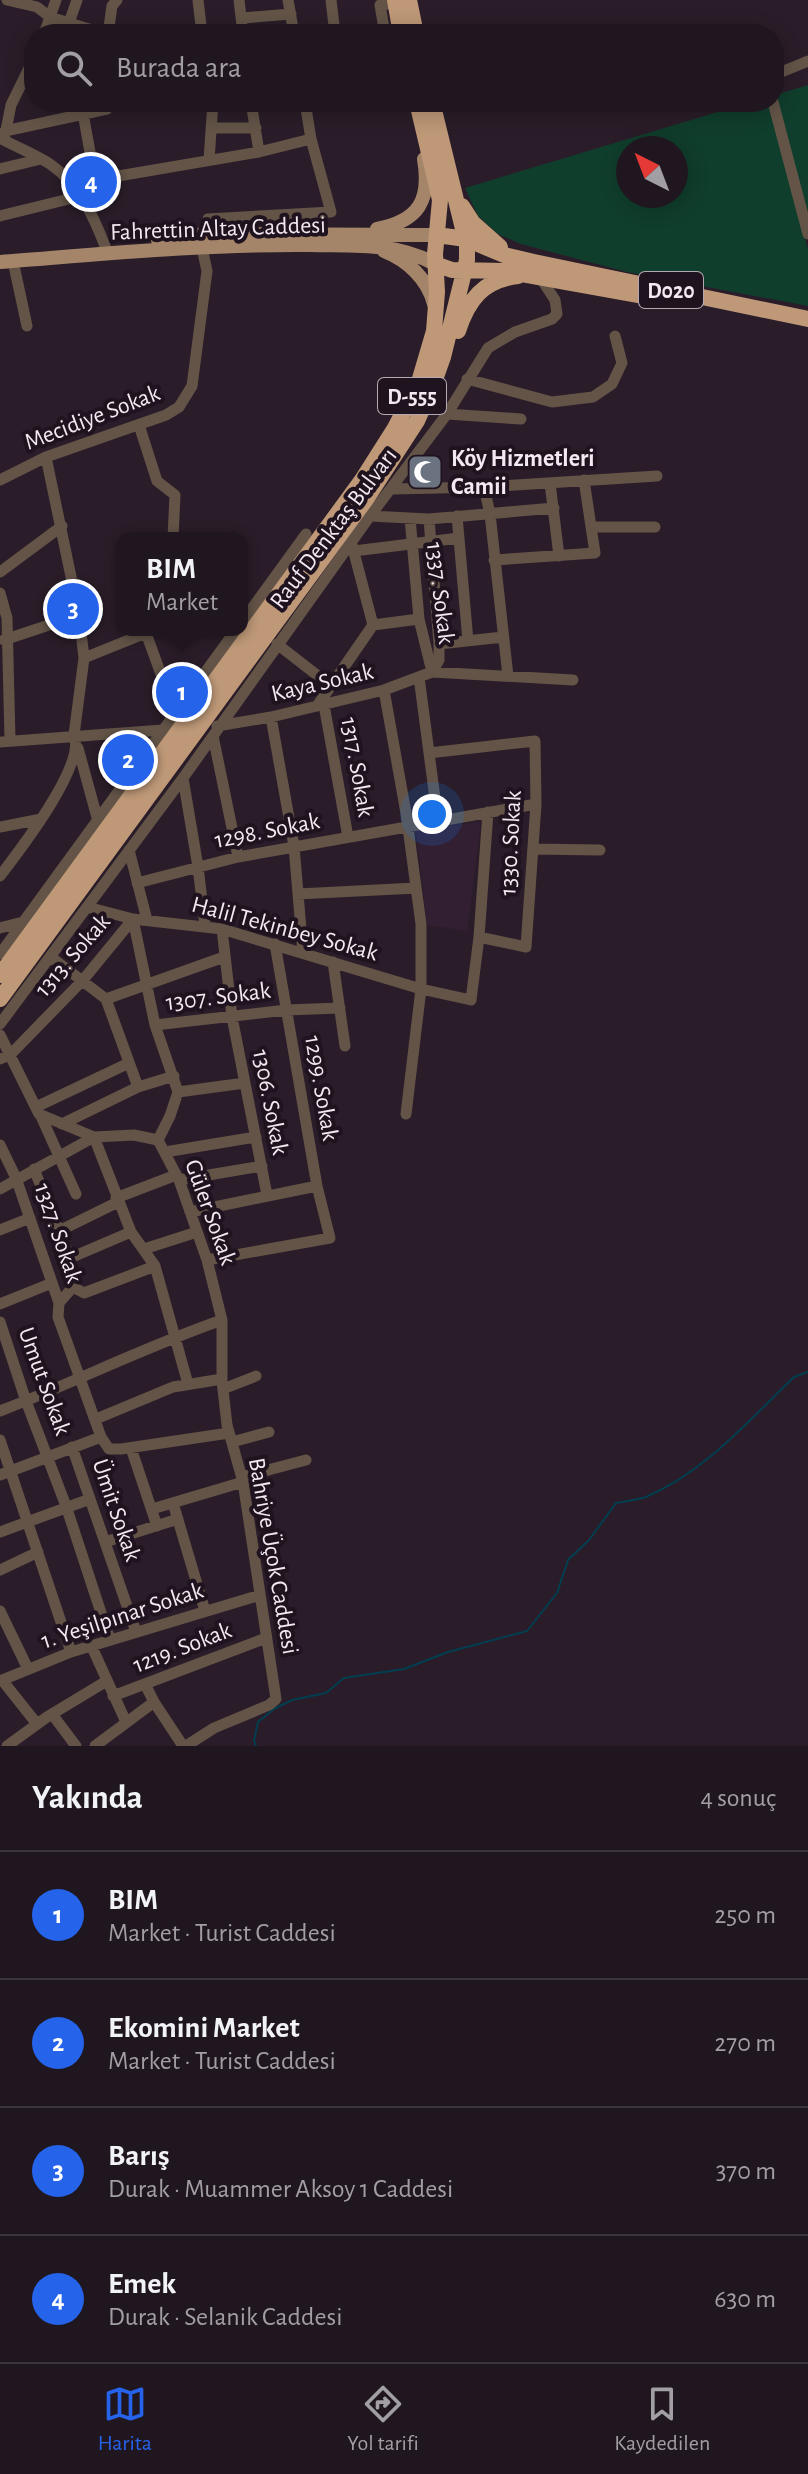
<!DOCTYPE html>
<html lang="tr">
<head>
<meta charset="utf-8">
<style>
	:root { --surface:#20161f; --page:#2d232c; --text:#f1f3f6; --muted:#a29fa4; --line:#3d353d; --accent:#2563eb }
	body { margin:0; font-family:"Alegreya Sans",sans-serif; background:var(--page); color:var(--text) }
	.compass { position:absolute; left:616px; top:136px; width:72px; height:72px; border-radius:50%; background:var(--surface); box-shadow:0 4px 20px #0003; rotate:318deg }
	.you { position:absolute; left:432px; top:814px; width:28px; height:28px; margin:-20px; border:6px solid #fff; border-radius:50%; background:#1a73e8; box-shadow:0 0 0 12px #1a73e833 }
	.badge { display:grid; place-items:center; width:52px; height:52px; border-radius:50%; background:var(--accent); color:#fff; font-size:26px; font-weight:700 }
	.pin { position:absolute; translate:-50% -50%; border:4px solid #fff; box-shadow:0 2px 8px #0006 }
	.popup { position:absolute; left:116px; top:532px; width:132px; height:104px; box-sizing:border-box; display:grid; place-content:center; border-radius:16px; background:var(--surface); filter:drop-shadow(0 2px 6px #0005); font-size:26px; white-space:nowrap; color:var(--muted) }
	.popup b { font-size:30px; color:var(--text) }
	.popup::after { content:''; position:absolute; left:50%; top:100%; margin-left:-16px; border:16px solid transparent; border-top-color:var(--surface) }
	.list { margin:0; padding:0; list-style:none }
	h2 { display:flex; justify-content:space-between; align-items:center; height:104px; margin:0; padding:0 32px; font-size:34px }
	h2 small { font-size:26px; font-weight:400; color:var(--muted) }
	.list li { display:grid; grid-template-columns:52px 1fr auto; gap:24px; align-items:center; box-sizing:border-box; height:128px; padding:0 32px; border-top:2px solid var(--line) }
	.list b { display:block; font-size:30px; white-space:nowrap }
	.list p { margin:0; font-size:26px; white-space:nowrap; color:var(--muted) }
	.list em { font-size:26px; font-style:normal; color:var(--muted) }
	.icon { flex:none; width:44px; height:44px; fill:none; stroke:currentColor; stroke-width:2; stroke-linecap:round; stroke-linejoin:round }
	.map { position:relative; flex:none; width:808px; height:1746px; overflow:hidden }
	.search { position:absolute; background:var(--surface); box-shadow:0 4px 20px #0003; left:24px; right:24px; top:24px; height:88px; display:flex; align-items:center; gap:20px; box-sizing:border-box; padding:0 28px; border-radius:32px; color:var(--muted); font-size:30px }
	.sheet { height:616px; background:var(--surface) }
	nav { display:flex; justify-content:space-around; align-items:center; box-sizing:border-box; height:112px; border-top:2px solid var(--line); background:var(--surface); font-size:22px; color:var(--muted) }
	nav a { display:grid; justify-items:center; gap:4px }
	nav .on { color:var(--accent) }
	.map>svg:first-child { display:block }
	.built { fill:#321f31 }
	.green { fill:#103e2c; fill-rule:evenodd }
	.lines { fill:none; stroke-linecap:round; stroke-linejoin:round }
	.stream { stroke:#003e50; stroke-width:2 }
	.minor { stroke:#635447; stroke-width:11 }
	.major { stroke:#a48569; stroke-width:14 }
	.highway { stroke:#be9877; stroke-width:16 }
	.labels { text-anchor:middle; stroke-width:8; stroke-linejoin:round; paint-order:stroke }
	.shield { fill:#201320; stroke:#b4a9b3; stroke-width:2 }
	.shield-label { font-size:22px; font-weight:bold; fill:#f3e9f2 }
	.street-label { font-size:24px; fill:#f3e9f2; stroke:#201320 }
	.poi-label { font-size:24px; font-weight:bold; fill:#f3e9f2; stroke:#201320; text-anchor:start }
</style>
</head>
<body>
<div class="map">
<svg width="808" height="1746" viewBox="0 0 808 1746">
	<rect width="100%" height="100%" fill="#2a1d29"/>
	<path class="built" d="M481,822L467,931L427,925L416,830Z"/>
	<path class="green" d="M808,85V213L775,95Z
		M751,102H768L808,249V306L627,272L521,244L498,234L478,216L465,188ZM628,148H676V196H628Z"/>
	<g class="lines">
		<path class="stream" d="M256,1746L254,1741L258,1722L274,1709L292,1700L326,1693L344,1678L404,1669L448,1652L527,1631L557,1593L568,1560L589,1540L616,1503C626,1501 637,1500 646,1497C705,1472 750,1419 794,1377L808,1372"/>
		<path class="minor" d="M7,0L37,7L50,17L105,34
			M198,0L202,34
			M239,0L243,34
			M288,0L294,34
			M331,0L335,34
			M242,18L291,14
			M44,34L56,0
			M72,34L69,23L77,0
			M108,34L112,6L117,0
			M385,34L380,5L395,3
			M774,75L808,61
			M81,102L95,180L89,208
			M195,102H199
			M251,102L259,152
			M773,102L808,234
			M212,128H256
			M5,131L107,109L110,102
			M5,135L11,105L34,58
			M0,138C16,147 35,154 50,164C79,184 93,215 105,246
			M209,160L213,102
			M0,169L41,159
			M95,180L259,152L311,139
			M0,216L81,196
			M205,234L208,219L331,212L311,139L305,102
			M13,261L27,326
			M467,379L552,402L593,397L612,384L622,363L615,336
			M447,414L521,419
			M139,425L157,481L175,495L173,538
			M0,480L46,457L166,415L179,407L192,386L207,271L200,239
			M550,483L559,556
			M484,487L490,514L508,676
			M392,489L484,487L657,476
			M370,516L429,519L554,508
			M457,516L468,641
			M410,518L419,619L432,672
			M429,519L439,644V660L432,672
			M591,527H655
			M354,551L459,538
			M494,560L595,553L584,480
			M0,572L62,526
			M0,593L7,618L10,740
			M242,622L306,534
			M373,625L419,619
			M4,640L79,615
			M277,644L331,686
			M439,644L503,637
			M84,658L146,633L175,713
			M419,677L438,821
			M384,690L406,813L421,924V989L406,1114
			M324,705L348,837
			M317,706L373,625L351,541
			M271,717L294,846L303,953
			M217,726L271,717L384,690L432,672L573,680
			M213,736L238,857
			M0,742L163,730L166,732
			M78,748L98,821
			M429,753L535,741L536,804L526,947L479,937
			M183,778L198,867L205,925
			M0,827L41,819
			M533,849L600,850
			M129,850L147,920
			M0,876C20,850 86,765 74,735L84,658L79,615L46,457
			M137,883L238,857L536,804
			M298,894L416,888
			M87,907L133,919L222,929L421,989L471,1000L479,937L488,812
			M133,919L155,1025L178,1092L170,1116L158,1140
			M0,928L23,922
			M222,929L232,1017L267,1195
			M0,954L236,630
			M51,957L106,999L138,1087
			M333,962L345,1046
			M106,999L224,957
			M0,1024L183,778L370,516L447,414L488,348L515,332L552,319L557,314L555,300L540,277
			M155,1025L286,1010L340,1008
			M0,1035L39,1114L94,1137L134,1135L158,1140L179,1180L207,1260L222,1320V1381L227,1425L243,1482L276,1699L269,1705L214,1728L186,1746
			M0,1059L10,1055L83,980L133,919
			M178,1092L245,1083
			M36,1107L129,1063
			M40,1114L76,1194
			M62,1124L138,1087L174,1076
			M0,1145L16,1178L59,1303
			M165,1152L256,1137
			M179,1180L262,1166
			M0,1189L94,1137L131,1232L155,1266L188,1384
			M116,1198L176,1175
			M190,1212L317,1186
			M0,1230L30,1218
			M59,1231L118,1202
			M144,1249L197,1232
			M70,1258L131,1232
			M207,1260L330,1238L317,1186L275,944
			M73,1287L84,1293L155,1266
			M0,1304L52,1283
			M0,1322L26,1401L66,1506L110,1640
			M223,1389L256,1376
			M0,1411C75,1382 147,1346 222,1320
			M96,1419L173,1387L222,1379
			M101,1437L109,1449H121L229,1433
			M0,1440L71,1652
			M232,1442L269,1432
			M72,1447L136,1632
			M131,1448L157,1526
			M0,1475L101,1437L58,1317L59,1303L73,1287L70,1258L34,1169
			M242,1477L306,1460
			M173,1503L205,1611
			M152,1509L243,1482
			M0,1532L90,1499
			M105,1542L178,1519
			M0,1570L38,1552
			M0,1611L28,1669
			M91,1645L126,1722
			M2,1680L37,1724
			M0,1681L71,1652L260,1595
			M145,1684L154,1702L183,1746
			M113,1696L266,1638
			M52,1714L76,1746
			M7,1746L47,1717L105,1682
			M95,1746L154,1702"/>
		<path class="major" d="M377,229C419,221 431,200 424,159
			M158,240L205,234L437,235
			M384,251C407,260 428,279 434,304
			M0,262C104,254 206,244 310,245C354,246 395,242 435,264"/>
		<path class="highway" d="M395,0L401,34
			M409,0L416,34
			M462,206L473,223L500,247
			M437,235L466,239L504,255L534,262L808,319
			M435,264L452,270L505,271L665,300
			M458,331C468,300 483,280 518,276
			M0,975L362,480L395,428L419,382L434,331L437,292L435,254L440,200L417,102
			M0,999L367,498L417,421L433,385L443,357L467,260V245L432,102"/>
	</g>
	<defs>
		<symbol id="mosque-square" viewBox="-11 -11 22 22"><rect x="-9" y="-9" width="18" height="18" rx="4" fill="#6b7280" stroke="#201320"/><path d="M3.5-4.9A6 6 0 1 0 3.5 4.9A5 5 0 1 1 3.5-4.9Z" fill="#fff"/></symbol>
	</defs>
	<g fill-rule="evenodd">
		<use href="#mosque-square" x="405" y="452" width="40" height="40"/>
	</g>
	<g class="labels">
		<g class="shield">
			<rect x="639" y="272" width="64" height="36" rx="6"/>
			<rect x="378" y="378" width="68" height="36" rx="6"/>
		</g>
		<g class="shield-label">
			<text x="671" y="298">D020</text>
			<text x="412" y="404">D-555</text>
		</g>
		<g class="street-label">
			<text transform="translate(218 228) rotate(-2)" y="8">Fahrettin Altay Caddesi</text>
			<text transform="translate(92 417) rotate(-21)" y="8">Mecidiye Sokak</text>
			<text transform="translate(333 528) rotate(-53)" y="8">Rauf Denktaş Bulvarı</text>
			<text transform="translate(441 593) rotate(83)" y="8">1337. Sokak</text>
			<text transform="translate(322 682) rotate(-13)" y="8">Kaya Sokak</text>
			<text transform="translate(358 767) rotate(80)" y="8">1317. Sokak</text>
			<text transform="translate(267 830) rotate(-11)" y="8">1298. Sokak</text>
			<text transform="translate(510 843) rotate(-87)" y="8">1330. Sokak</text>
			<text transform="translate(285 928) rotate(15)" y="8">Halil Tekinbey Sokak</text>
			<text transform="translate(72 955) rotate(-49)" y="8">1313. Sokak</text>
			<text transform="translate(218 996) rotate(-7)" y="8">1307. Sokak</text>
			<text transform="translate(322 1088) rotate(80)" y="8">1299. Sokak</text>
			<text transform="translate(271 1102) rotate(79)" y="8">1306. Sokak</text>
			<text transform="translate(211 1212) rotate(70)" y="8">Güler Sokak</text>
			<text transform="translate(59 1233) rotate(71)" y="8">1327. Sokak</text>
			<text transform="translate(45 1381) rotate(70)" y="8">Umut Sokak</text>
			<text transform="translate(117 1510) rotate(71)" y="8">Ümit Sokak</text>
			<text transform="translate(274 1556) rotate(80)" y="8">Bahriye Üçok Caddesi</text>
			<text transform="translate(122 1615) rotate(-18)" y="8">1. Yeşilpınar Sokak</text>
			<text transform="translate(182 1647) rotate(-21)" y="8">1219. Sokak</text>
		</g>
		<g class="poi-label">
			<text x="451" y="466">Köy Hizmetleri<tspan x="451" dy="28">Camii</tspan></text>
		</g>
	</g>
</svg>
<svg class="compass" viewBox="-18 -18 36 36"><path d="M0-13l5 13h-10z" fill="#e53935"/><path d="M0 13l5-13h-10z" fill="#a29fa4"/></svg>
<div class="you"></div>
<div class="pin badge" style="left:182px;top:692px">1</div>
<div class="popup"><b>BIM</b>Market</div>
<div class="pin badge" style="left:128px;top:760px">2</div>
<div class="pin badge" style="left:73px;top:609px">3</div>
<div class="pin badge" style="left:91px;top:182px">4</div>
<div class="search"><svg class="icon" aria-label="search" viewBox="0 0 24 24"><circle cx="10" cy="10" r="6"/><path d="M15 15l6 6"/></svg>Burada ara</div>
</div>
<section class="sheet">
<h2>Yakında<small>4 sonuç</small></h2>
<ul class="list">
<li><span class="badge">1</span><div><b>BIM</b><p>Market · Turist Caddesi</p></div><em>250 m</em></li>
<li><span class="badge">2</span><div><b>Ekomini Market</b><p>Market · Turist Caddesi</p></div><em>270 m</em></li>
<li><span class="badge">3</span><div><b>Barış</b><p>Durak · Muammer Aksoy 1 Caddesi</p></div><em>370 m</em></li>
<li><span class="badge">4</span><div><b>Emek</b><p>Durak · Selanik Caddesi</p></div><em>630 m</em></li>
</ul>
</section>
<nav>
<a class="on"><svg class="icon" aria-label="map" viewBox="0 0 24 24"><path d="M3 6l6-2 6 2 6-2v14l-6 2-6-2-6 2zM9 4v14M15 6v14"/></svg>Harita</a>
<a><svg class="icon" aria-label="directions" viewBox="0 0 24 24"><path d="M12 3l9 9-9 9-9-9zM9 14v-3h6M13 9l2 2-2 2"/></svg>Yol tarifi</a>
<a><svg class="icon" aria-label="saved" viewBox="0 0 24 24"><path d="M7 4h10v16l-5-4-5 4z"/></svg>Kaydedilen</a>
</nav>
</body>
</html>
